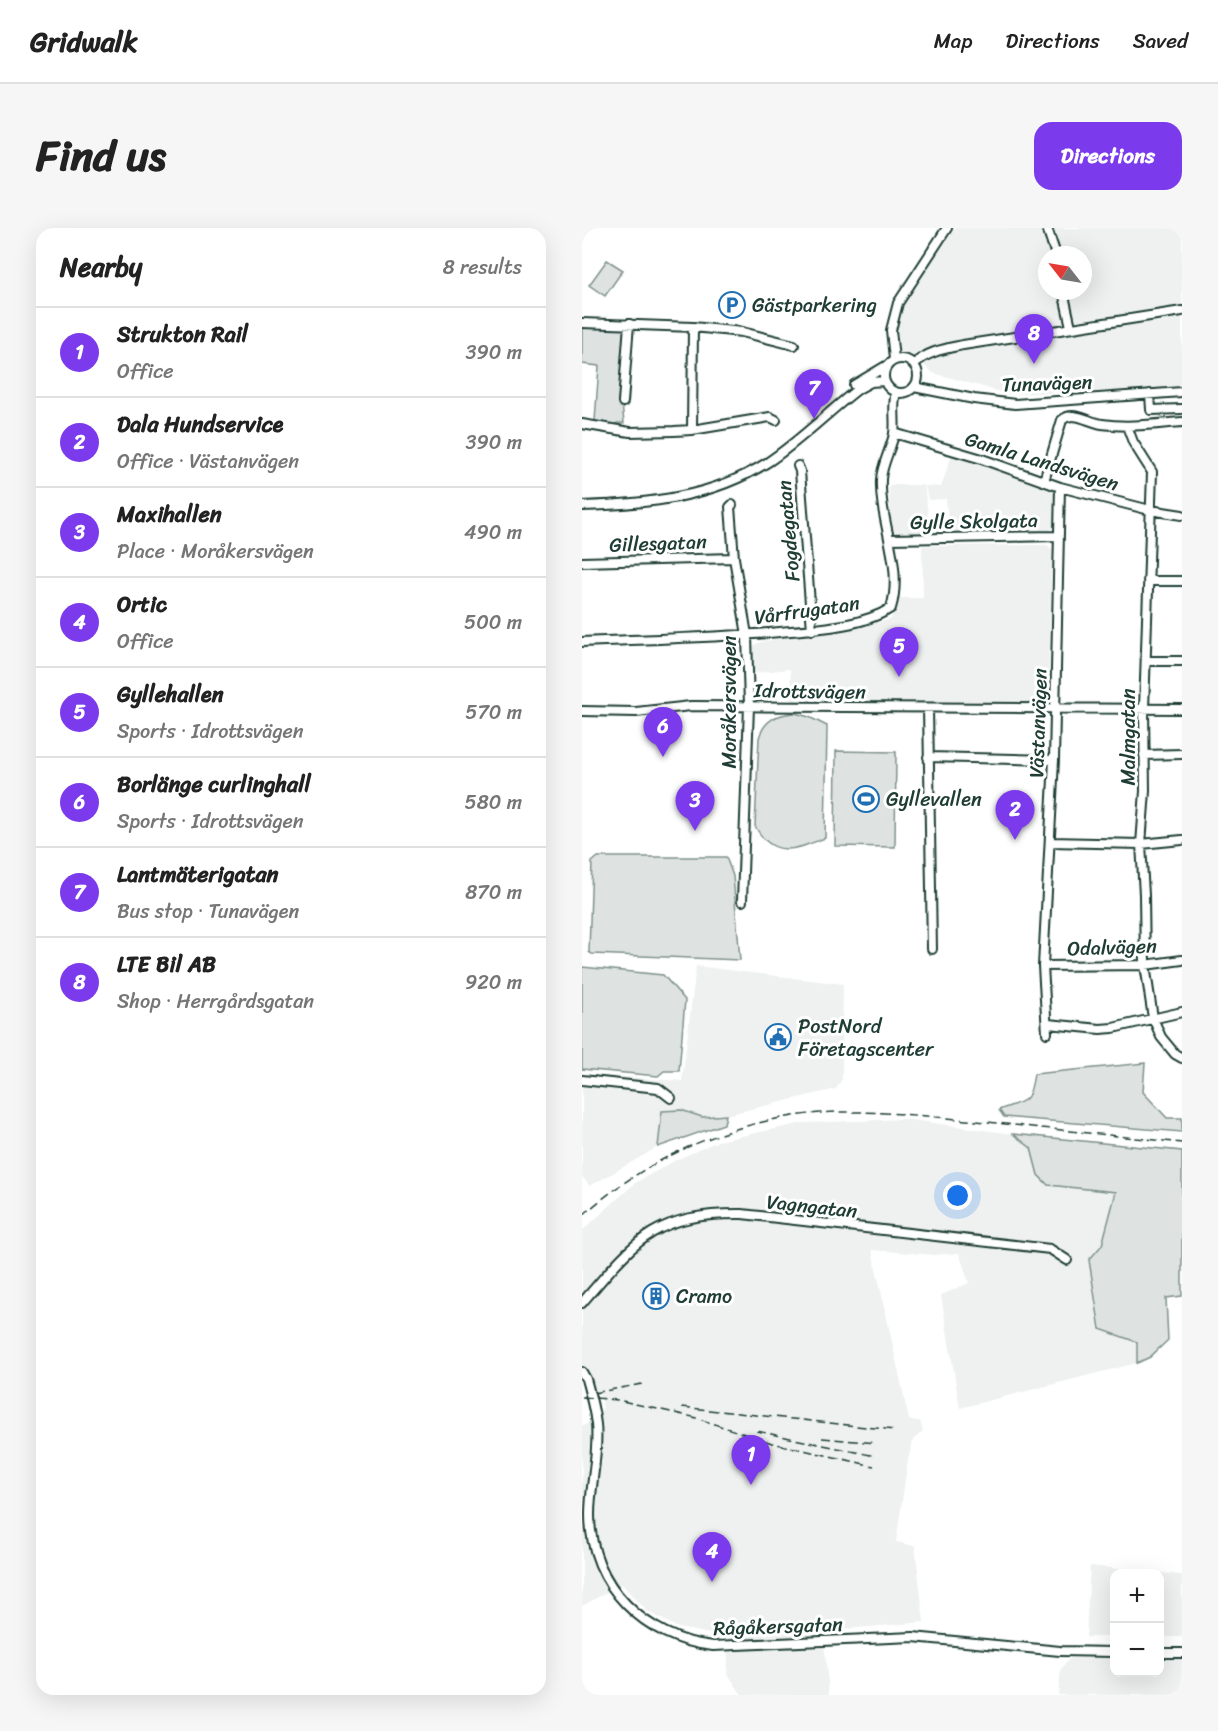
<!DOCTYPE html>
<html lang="en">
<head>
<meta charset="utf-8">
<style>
	:root { --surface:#fff; --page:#f6f6f6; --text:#222; --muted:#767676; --line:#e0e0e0; --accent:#7c3aed }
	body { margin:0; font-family:Sriracha,sans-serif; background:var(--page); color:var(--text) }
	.controls { position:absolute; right:18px; bottom:18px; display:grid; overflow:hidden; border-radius:12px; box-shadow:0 6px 24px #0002 }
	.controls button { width:54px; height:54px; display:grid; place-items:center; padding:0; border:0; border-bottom:2px solid var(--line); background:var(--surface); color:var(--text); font:30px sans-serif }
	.compass { position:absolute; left:456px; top:18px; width:54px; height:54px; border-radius:50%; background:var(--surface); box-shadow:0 6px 24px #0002; rotate:301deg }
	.you { position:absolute; left:376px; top:968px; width:21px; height:21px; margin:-15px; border:4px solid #fff; border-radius:50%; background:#1a73e8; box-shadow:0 0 0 9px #1a73e833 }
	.badge { display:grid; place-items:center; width:39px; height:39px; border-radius:50%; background:var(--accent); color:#fff; font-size:20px; font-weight:700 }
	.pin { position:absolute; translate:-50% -50px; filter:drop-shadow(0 2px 3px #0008) }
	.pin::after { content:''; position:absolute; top:32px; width:21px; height:18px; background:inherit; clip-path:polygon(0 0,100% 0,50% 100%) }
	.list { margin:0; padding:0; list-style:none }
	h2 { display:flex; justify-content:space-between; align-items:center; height:78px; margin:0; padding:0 24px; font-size:26px }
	h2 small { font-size:20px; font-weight:400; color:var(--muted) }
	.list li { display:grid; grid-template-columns:39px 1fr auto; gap:18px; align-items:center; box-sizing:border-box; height:90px; padding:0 24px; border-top:2px solid var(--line) }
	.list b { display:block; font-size:22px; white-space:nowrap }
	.list p { margin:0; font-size:20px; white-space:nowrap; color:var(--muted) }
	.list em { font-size:20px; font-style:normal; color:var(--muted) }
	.map { position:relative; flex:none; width:600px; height:1467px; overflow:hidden; border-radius:18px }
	header { display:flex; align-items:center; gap:36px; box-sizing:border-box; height:84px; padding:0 30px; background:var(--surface); border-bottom:2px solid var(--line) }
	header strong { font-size:28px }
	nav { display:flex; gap:33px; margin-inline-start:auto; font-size:21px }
	.intro { display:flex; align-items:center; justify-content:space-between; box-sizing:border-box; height:144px; padding:0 36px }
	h1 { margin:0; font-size:42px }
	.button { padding:15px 27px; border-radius:18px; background:var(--accent); color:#fff; font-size:21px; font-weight:700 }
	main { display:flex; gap:36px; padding:0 36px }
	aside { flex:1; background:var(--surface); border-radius:18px; box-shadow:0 6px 24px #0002 }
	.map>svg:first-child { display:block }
	.built { fill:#eef1f0; fill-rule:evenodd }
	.green { fill:#dee3e2; stroke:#7e908b; stroke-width:1.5 }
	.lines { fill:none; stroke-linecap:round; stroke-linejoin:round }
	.stream { stroke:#758883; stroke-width:1.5 }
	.minor-casing { stroke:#1f3d34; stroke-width:12 }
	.minor { stroke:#fff; stroke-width:8 }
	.rail { stroke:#1f3d34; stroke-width:1.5; stroke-dasharray:9 4.5; stroke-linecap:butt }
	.labels { text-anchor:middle; stroke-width:6; stroke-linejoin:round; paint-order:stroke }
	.poi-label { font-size:20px; fill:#1f3d34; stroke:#fff; text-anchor:start }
	.street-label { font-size:20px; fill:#1f3d34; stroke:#fff }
</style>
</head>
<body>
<header>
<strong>Gridwalk</strong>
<nav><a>Map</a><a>Directions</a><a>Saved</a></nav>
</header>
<div class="intro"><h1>Find us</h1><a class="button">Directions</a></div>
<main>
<aside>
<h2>Nearby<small>8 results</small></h2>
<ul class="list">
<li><span class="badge">1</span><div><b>Strukton Rail</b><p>Office</p></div><em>390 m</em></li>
<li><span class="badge">2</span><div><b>Dala Hundservice</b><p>Office · Västanvägen</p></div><em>390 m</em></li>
<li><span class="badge">3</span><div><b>Maxihallen</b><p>Place · Moråkersvägen</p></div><em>490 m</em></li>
<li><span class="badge">4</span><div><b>Ortic</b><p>Office</p></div><em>500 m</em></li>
<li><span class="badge">5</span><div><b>Gyllehallen</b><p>Sports · Idrottsvägen</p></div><em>570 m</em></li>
<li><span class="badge">6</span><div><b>Borlänge curlinghall</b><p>Sports · Idrottsvägen</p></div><em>580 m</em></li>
<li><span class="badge">7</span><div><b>Lantmäterigatan</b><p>Bus stop · Tunavägen</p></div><em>870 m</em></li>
<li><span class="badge">8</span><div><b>LTE Bil AB</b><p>Shop · Herrgårdsgatan</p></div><em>920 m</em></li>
</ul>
</aside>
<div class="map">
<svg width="600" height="1467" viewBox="0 0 600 1467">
	<rect width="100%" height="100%" fill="#fff"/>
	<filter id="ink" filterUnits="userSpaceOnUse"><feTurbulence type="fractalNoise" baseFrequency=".0167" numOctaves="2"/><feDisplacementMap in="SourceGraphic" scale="12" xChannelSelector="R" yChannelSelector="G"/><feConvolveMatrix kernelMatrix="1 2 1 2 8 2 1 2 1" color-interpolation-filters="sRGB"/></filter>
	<g filter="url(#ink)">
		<path class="built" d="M365,0H600V161L426,166L351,145L330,127L310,122L311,88ZM465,27H501V63H465Z
			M370,226L472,261L471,299L465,306H367L364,271L346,272L343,258L359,259Z
			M307,257H342L349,307L311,308L309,304Z
			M465,317L470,321L466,474L462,477H214L210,471L208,441L171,445L169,419L178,414L299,394L309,391L316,370H341L340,318Z
			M114,738L261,756L260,851L254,861L144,887L120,889L99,882L80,883L76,919L8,958L0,949V846L100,853Z
			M323,891L431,906L449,920L456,947L466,957L534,964L520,1017L508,1033L518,1101L555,1114V1135L378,1180L359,1067L387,1055L377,1025L352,1027L290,1022L327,1192L338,1193L341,1203L331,1212L326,1232L314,1314L333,1318L342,1394L241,1403L247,1467H160L146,1446L145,1409L96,1400L65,1383L40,1356L0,1378V1197H4L21,1180L19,1170L0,1137V1003L53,955L94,932L136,913L221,895Z
			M508,1338L600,1347V1409H578V1346H532V1409H504Z
			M488,1430H532V1444H578V1431H600V1467H476L479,1441Z"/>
		<path class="green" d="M25,32L41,42L23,68L7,57Z
			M0,99L44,100L40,175L42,195H35L32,197L13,193L17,138L0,136Z
			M213,485L227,489L245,498L243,610C215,621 191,632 173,598L177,510C182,492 195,486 213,485Z
			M254,523L314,524L313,619L253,618Z
			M16,629H144L151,648L158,732L10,726L7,724L10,634Z
			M0,739L81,747L103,772L97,843H82L76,848L0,841Z
			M563,835L561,864L585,890H600V904L422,889L417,882C445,871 447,877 452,846Z
			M99,882L120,889L144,887L142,896L76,919L80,883Z
			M431,906L600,923V1068L584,1070L586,1112L568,1129L555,1135V1114L518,1101L507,1032L520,1017L534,964L466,957L456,947L449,920Z"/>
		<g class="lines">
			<path class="stream" d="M0,1465L3,1467"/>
			<defs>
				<path id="minor" d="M465,0L474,27
					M481,63L489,99
					M0,95L111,99L160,104L212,117
					M302 148a17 17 0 1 1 34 0a17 17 0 1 1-34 0Z
					M312,131L309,102L316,75L365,0
					M332,136C347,123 362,121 381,117L600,83
					M272,157L304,138
					M332,159L392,171L433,176L600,164
					M568,166L569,182L600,181
					M41,174L47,96
					M0,196L48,204L92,203L110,202L188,189L194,192
					M545,198L551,214L570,244L562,481L563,563L559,616L562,667L563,737L571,790L579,809L593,826L600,830
					M110,202L111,99
					M312,205L400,231L478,259L568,282L600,287
					M216,238L218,243L230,402
					M462,253L480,192C492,182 506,194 520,196C546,200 574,196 600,194
					M150,277L148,279L152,330L165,407L167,478L160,673
					M0,278C65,276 130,270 186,234C218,213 246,184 276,161L289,154L302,153
					M308,311L476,308
					M0,334L152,330
					M566,353H600
					M0,414C66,411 132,410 198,404C232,401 280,399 309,380C322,338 297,294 299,251C300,236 309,221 312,206C314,192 310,178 314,164
					M564,433H600
					M346,480L350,721
					M0,483L54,484L109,478L600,481
					M562,527L600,526
					M346,529L472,532
					M468,614L559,616L600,612
					M461,738L563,737L600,732
					M466,796L518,801L531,800L600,784
					M465,805L461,738L472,532L478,259
					M0,852L76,860L89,870
					M0,1075C53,1013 72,985 160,986L468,1021L485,1032
					M0,1144L4,1151C8,1165 12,1180 14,1196C17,1226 8,1257 8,1287C8,1358 64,1411 131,1418L331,1409L478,1423L532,1424
					M578,1425H600"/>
			</defs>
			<use href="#minor" class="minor-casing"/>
			<use href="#minor" class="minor"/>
			<path class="rail" d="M0,988C70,925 162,887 256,884C309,883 362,890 415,895C476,902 538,908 600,915
				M12,1165L60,1156
				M0,1169L36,1172L111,1189L190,1215L292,1238
				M100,1179L312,1202
				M175,1203L293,1228
				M240,1210L294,1215"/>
		</g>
	</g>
	<defs>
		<symbol id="parking-ring" viewBox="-11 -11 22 22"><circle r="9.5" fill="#fff" stroke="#1f6fb2" stroke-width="1.5"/><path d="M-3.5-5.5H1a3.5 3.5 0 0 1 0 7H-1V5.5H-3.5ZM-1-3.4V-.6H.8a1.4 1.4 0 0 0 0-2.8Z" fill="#1f6fb2"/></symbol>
		<symbol id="stadium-ring" viewBox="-11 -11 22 22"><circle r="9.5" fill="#fff" stroke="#1f6fb2" stroke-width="1.5"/><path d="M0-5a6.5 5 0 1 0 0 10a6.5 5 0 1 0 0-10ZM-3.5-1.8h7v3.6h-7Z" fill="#1f6fb2"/></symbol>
		<symbol id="civic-ring" viewBox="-11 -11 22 22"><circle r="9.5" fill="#fff" stroke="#1f6fb2" stroke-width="1.5"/><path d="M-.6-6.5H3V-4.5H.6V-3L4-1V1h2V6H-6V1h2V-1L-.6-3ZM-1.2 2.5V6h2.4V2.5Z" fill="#1f6fb2"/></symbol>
		<symbol id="building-ring" viewBox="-11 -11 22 22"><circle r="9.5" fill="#fff" stroke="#1f6fb2" stroke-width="1.5"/><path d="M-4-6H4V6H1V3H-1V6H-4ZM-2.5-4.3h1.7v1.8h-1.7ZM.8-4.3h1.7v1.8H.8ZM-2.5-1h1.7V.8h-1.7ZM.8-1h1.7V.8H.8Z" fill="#1f6fb2"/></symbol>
	</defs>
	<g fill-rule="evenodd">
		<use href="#parking-ring" x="135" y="62" width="30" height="30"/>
		<use href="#stadium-ring" x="269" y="556" width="30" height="30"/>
		<use href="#civic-ring" x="181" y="794" width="30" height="30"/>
		<use href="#building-ring" x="59" y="1053" width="30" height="30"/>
	</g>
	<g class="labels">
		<g class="poi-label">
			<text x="170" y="84">Gästparkering</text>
			<text x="304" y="578">Gyllevallen</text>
			<text x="216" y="805">PostNord<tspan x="216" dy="23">Företagscenter</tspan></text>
			<text x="94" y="1075">Cramo</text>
		</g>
		<g class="street-label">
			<text transform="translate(465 155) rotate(-2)" y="7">Tunavägen</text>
			<text transform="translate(460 233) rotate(17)" y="7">Gamla Landsvägen</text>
			<text transform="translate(392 293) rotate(-1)" y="7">Gylle Skolgata</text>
			<text transform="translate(206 303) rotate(-95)" y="7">Fogdegatan</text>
			<text transform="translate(76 315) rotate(-2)" y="7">Gillesgatan</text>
			<text transform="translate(225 382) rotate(-8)" y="7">Vårfrugatan</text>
			<text transform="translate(228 463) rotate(1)" y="7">Idrottsvägen</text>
			<text transform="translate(147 474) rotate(-90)" y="7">Moråkersvägen</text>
			<text transform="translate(456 495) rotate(-88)" y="7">Västanvägen</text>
			<text transform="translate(546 509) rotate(-90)" y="7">Malmgatan</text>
			<text transform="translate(530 719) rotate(-2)" y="7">Odalvägen</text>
			<text transform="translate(230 978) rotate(6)" y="7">Vagngatan</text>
			<text transform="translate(196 1398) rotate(-2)" y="7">Rågåkersgatan</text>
		</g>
	</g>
</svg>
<div class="controls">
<button>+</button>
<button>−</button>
</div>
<svg class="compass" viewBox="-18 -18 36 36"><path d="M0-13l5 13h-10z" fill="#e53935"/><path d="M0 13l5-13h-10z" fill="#767676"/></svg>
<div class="you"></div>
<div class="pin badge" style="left:169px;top:1257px">1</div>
<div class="pin badge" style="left:433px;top:612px">2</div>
<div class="pin badge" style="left:113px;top:603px">3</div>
<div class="pin badge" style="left:130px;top:1354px">4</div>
<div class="pin badge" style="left:317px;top:449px">5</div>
<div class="pin badge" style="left:81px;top:529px">6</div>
<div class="pin badge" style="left:232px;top:191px">7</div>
<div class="pin badge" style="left:452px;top:136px">8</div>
</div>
</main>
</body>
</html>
